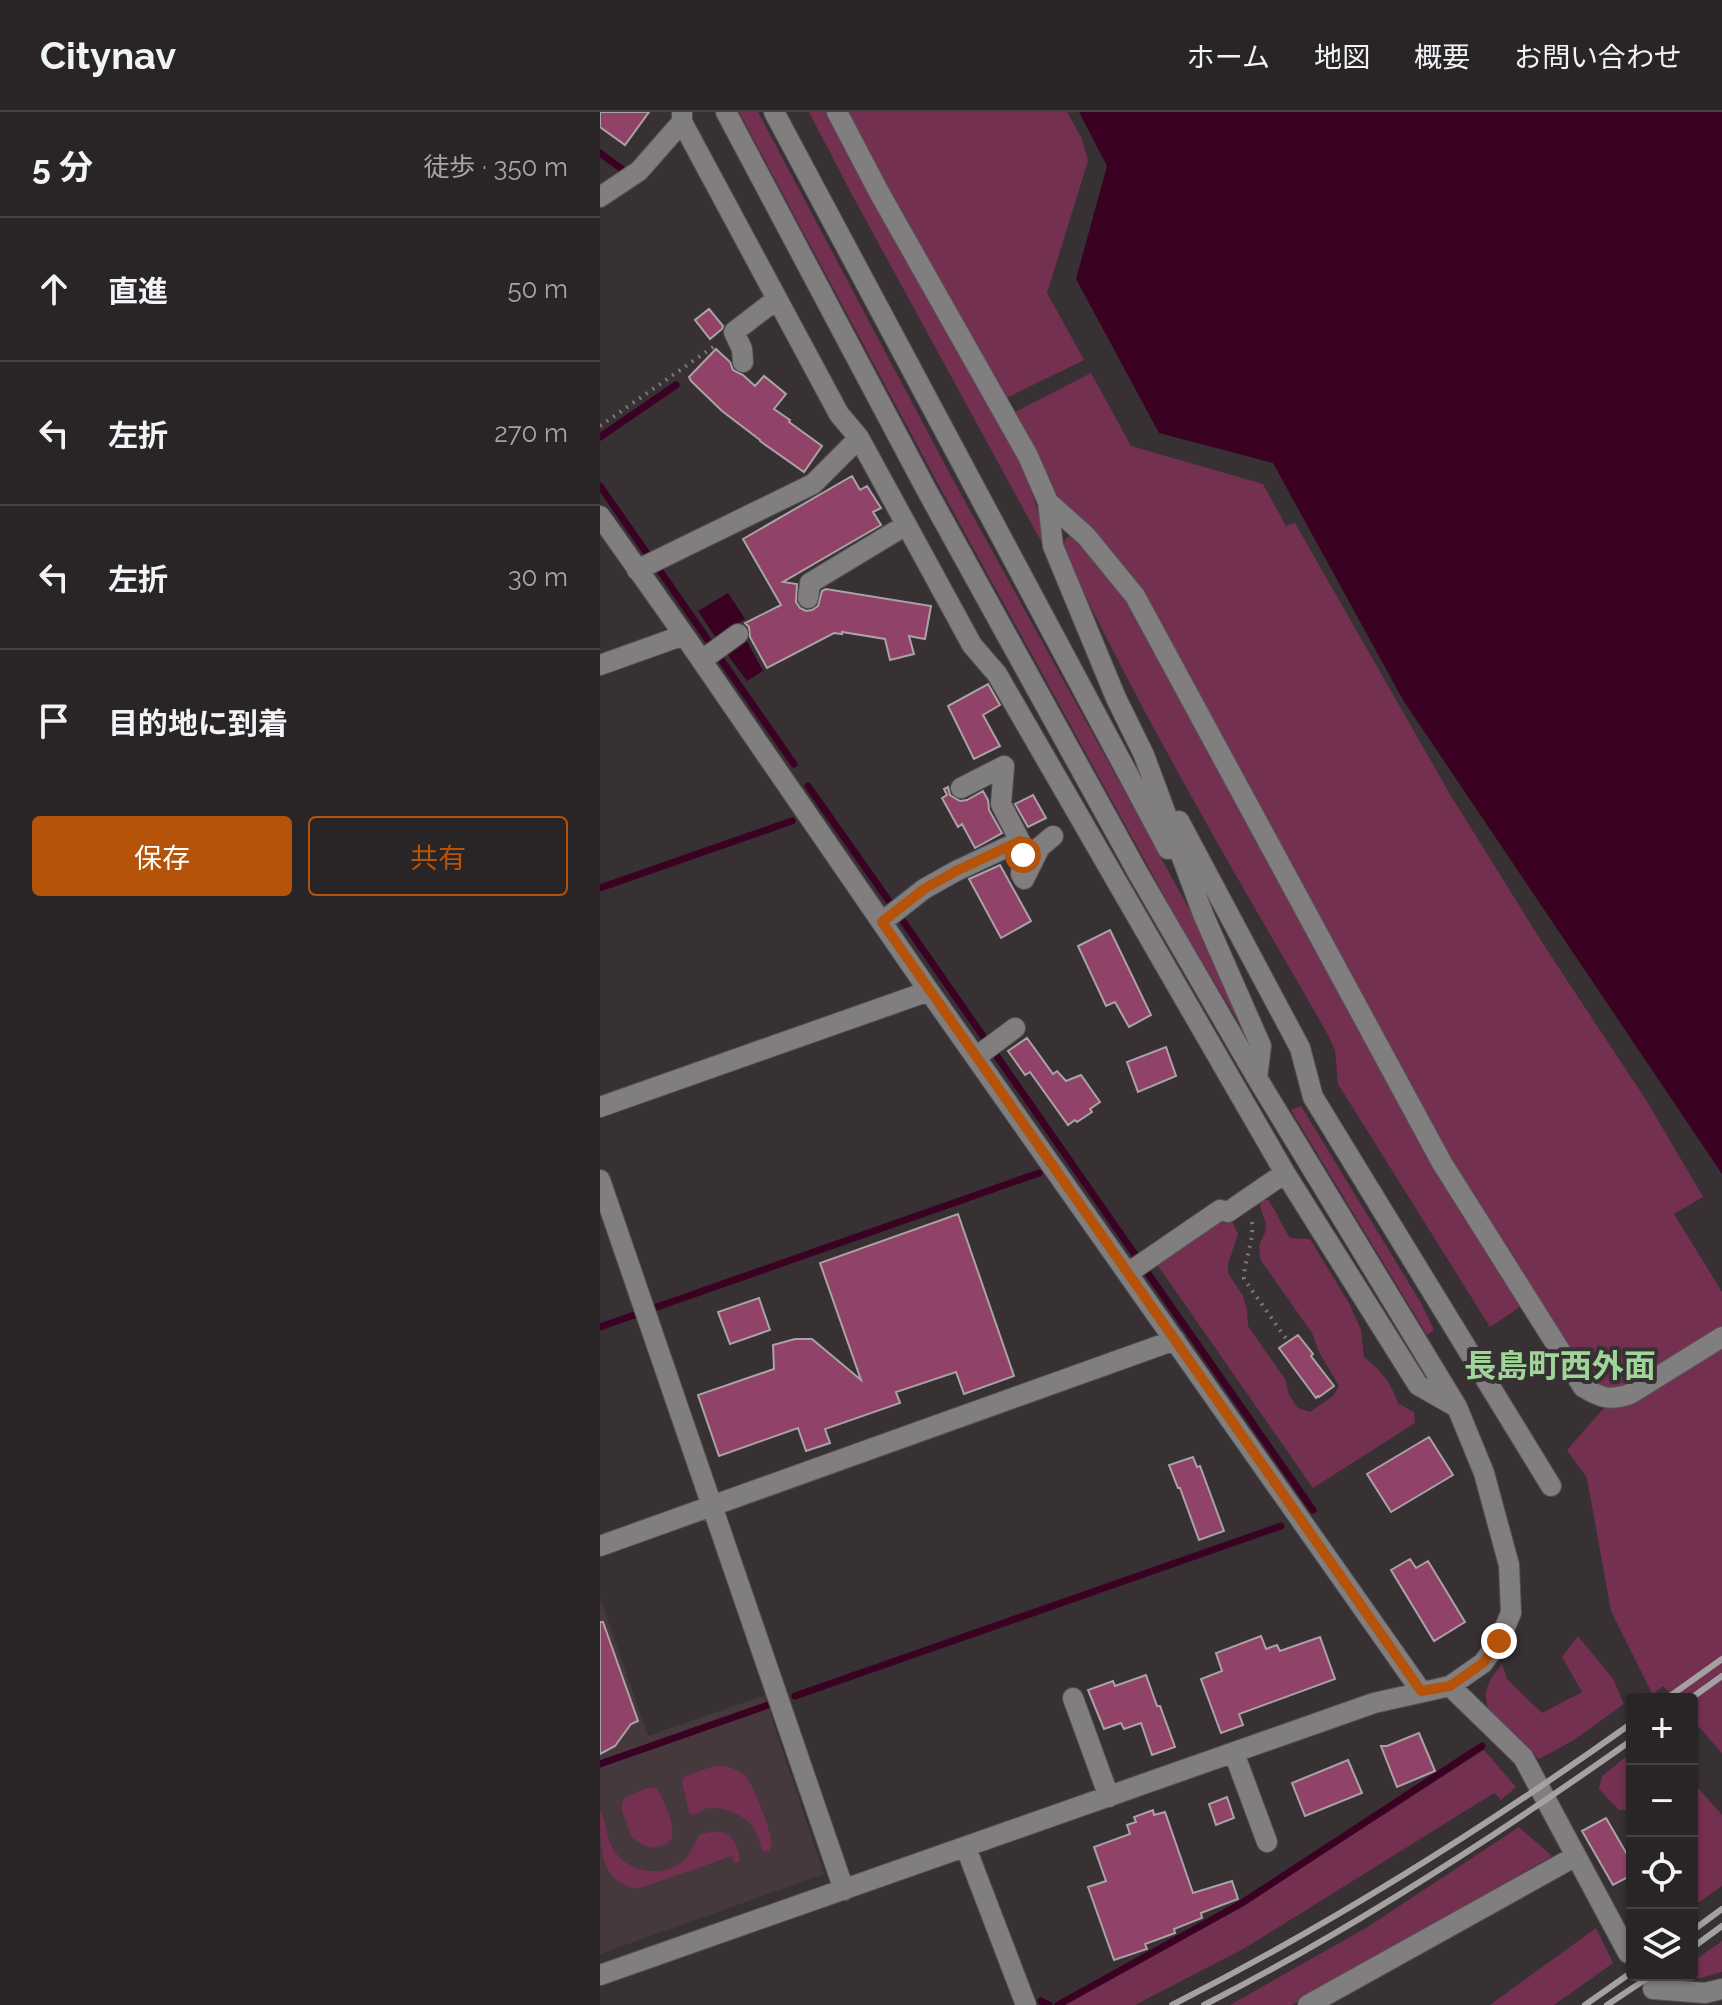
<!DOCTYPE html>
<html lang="ja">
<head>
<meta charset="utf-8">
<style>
	:root { --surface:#292527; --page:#353133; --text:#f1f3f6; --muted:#a5a5a7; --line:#454244; --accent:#b45309 }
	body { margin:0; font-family:Raleway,"Noto Sans JP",sans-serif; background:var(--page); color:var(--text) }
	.controls { position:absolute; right:24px; bottom:24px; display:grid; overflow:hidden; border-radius:8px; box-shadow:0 2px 6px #0004 }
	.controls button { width:72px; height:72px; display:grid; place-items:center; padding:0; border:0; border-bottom:2px solid var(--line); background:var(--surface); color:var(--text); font:40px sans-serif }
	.stop { position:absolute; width:24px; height:24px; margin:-18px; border:6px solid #b45309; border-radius:50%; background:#fff }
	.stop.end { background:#b45309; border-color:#fff; box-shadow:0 2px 8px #0008 }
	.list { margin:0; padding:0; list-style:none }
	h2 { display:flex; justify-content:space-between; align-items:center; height:104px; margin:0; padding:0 32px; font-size:34px }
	h2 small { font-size:26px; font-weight:400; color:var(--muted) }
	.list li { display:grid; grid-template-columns:52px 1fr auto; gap:24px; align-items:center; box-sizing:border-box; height:144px; padding:0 32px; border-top:2px solid var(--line) }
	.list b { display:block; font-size:30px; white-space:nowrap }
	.list em { font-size:26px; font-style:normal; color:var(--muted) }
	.actions { display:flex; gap:16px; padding:24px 32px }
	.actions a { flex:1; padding:18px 0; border:2px solid var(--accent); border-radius:8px; text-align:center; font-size:28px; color:var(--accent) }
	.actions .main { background:var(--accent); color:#fff }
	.icon { flex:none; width:44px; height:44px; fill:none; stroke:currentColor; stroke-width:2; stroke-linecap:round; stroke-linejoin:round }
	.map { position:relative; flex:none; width:1122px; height:1893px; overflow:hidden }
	header { display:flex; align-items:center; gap:48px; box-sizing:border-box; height:112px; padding:0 40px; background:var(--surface); border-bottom:2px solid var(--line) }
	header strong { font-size:38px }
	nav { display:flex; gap:44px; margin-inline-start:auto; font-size:28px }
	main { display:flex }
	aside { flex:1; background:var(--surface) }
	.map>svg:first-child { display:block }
	.built { fill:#45393d }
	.green { fill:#743051 }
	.water { fill:#3a0122 }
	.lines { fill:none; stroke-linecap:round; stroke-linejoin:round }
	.stream { stroke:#3a0122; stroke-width:7 }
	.building { fill:#914268; stroke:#aaa3a6; stroke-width:2 }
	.minor-casing { stroke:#555053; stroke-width:22 }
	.path { stroke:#7c777a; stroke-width:4; stroke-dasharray:2 6; stroke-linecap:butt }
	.minor { stroke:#817e7f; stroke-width:20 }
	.rail { stroke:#a5a1a3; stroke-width:6 }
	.route { stroke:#b45309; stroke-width:10 }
	.labels { text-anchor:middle; stroke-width:8; stroke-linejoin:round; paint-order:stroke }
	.quarter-label { font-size:32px; font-weight:bold; fill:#9fd598; stroke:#373134 }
</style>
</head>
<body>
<header>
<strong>Citynav</strong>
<nav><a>ホーム</a><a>地図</a><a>概要</a><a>お問い合わせ</a></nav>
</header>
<main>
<aside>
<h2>5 分<small>徒歩 · 350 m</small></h2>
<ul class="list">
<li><svg class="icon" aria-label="ahead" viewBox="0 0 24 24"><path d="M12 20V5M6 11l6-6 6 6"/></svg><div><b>直進</b></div><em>50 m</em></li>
<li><svg class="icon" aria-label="left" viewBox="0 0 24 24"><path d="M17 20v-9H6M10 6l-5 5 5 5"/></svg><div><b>左折</b></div><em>270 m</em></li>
<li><svg class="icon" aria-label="left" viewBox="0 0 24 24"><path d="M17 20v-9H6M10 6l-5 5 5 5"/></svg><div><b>左折</b></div><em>30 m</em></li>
<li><svg class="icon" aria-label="arrive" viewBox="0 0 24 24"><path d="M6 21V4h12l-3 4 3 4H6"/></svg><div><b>目的地に到着</b></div></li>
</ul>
<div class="actions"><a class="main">保存</a><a>共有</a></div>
</aside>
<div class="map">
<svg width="1122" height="1893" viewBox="0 0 1122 1893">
	<rect width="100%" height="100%" fill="#373134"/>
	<path class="built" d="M0,1485L48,1624L168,1582L171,1604L224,1762L0,1842Z"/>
	<path class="green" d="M139,0H158L351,364L598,813L642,916L583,818L337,370Z
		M209,0H228L420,343L450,438L448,442L249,77Z
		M244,0H467L482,27L488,49L447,181L484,248L406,286Z
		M491,261L531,334L663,372L686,414L695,411L851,684L945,835L1048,991L1103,1085L1074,1102L1122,1180V1217L1024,1279L1005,1276L988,1268L933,1189L483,412L456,382L440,345L415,300Z
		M471,423L483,427L529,488L832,1052L920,1195L890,1215L738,972L735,938L726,919C634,760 541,603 463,437L465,427Z
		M701,994L821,1191L834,1218L827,1223L691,998Z
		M662,1088H668C678,1101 681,1113 690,1126L710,1127L750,1193L761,1218L764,1245C781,1258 791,1271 798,1291L814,1300L815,1311L713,1376L556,1151L620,1107L624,1112L631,1107L638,1122L628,1152V1161L643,1184L647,1198L648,1214L685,1267L689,1283L698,1296L710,1300L733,1284L739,1274L719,1240L712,1221L660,1147L659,1133L665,1121L666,1111L660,1095Z
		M1122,1232V1641L1092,1607V1587H1075L1063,1574L1053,1583L1011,1499L987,1366L967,1338L1005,1295Z
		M978,1524L1013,1567L1024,1592L974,1628L939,1647L888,1596C882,1577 890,1567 902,1552L907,1567L942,1601L982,1580L962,1545Z
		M884,1638L916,1675L901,1688L894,1681L645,1836L535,1893H462L643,1793Z
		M1032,1640V1698H1019L999,1677L1002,1664Z
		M114,1654C126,1654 135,1655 144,1663C153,1670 174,1724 171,1735C170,1737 169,1739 168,1740L163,1739C159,1732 158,1722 153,1715C144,1702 120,1693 105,1697C101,1699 97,1701 93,1703L89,1701L82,1669L85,1664Z
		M1092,1669L1122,1703V1774L1092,1795Z
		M49,1675L58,1677C63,1690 81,1720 68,1731C63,1734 54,1735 49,1736L32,1726L22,1699V1691L25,1686Z
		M0,1699C7,1711 6,1728 15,1740C30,1762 70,1767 87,1745C92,1739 95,1730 99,1723C124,1714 135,1722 140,1747L138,1751H135L132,1744L37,1777C0,1770 0,1738 0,1699Z
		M919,1715L952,1744L692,1893H630L766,1816Z
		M996,1816L1013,1851L954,1893H890Z
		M1122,1829V1860L1101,1866L1070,1865L1073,1863H1092V1850Z"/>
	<path class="water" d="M479,0H1122V1062L803,588L673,351L559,321L476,167L507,54Z
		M128,481L145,507L116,526L98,499Z
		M144,524L163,559L147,569L124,538Z"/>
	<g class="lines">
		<path class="stream" d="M0,41L23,58
			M0,325L76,273
			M0,374L46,440
			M60,459L110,531
			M120,546L194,652
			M208,674L289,789
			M0,776L192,709
			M303,809L385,927
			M396,943L536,1144
			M547,1160L713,1398
			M57,1195L439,1061
			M0,1215L37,1202
			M195,1584L681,1414
			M0,1652L171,1592
			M441,1889L449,1893
			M458,1893L642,1791L882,1634"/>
	</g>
	<path class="building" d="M0,0H49L25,33L0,15Z
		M109,197L123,214L122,217L110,227L95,208Z
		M116,237L130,250L133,258L143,263L155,274L164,264L186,282L174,297L190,308L189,310L222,334L204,360L160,329V328L122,299L91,269L89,265Z
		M252,364L260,378L267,374L281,396L273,400L281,413L183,470L197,472L196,490L200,496L206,499L212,498L218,494L222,479L226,477L331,494L325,527L309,524L314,542L290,548L285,527L242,520V522L234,521L167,556L150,525L149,515L145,511L181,493L143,427Z
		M388,572L400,593L383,603L400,634L374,647L348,594Z
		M348,675L350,683L360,689L367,688L383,679L388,688L389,698L402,721L375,736L362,712L358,715L342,686L347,683L344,677Z
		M433,683L446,706L428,715L415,692Z
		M400,753L431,809L401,826L369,767Z
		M510,818L551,903L529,915L515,890L506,894L478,834Z
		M427,926L453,962L457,959L466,969L481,963L500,990L490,997L492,1000L477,1010L475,1008L468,1013L430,960L425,963L408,939Z
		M566,935L576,964L538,980L527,950Z
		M358,1102L414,1264L364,1282L356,1260L296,1280L300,1291L225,1317L230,1331L206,1339L198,1316L119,1344L98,1283L174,1257L173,1233L195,1227H212L261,1268L220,1151Z
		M159,1186L170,1218L130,1232L118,1200Z
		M698,1223L713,1242L711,1244L734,1274L719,1285L718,1284L716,1286L679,1236Z
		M829,1325L853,1363L791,1400L767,1362Z
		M593,1345L597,1355L600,1354L624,1419L599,1428L580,1376H578L569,1353Z
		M810,1447L816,1456L828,1449L865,1510L834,1529L791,1458Z
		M0,1510H3L38,1609L31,1612L15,1634L0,1642Z
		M661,1524L666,1537L677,1533L680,1539L720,1525L735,1567L639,1602L643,1613L621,1621L601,1567L622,1559L616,1541Z
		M546,1563L557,1594H560L575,1635L552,1643L541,1611L524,1617L521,1611L504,1617L488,1578L513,1569L515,1574Z
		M819,1621L835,1659L797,1675L781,1634H787Z
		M748,1648L762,1681L705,1704L692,1671Z
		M627,1685L634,1706L616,1713L609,1692Z
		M553,1698L554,1703L565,1700L593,1781L632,1769L638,1787L601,1801L602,1806L574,1817L575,1821L545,1832L547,1837L514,1848L488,1775L506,1769L494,1735L530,1722L527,1713L536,1710L534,1705Z
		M1006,1706L1032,1751V1763L1013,1773L982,1719Z"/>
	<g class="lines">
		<defs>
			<path id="minor" d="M82,0V10L239,302L259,326L372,533L397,562L685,1061L818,1273L853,1293
				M174,0L568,737
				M237,0L280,82L428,344L448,390L453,434L516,586L544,643L603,802L661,934L657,966
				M0,85L39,59L82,10
				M143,250L142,237L134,220L177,187
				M448,390L486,424L535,484L842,1051L983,1275C1001,1286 1010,1289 1030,1282L1122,1225
				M0,404L84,523L329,879L821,1579
				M37,458L213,372L259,326
				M208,486L210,471L306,413
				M102,548L138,522
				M0,553L84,523
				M579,709L700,936L713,985L951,1374
				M420,729L423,743L421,762L424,767L440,735L453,724
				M282,810L324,777L356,759L420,729L401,692L404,654L361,676
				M376,945L415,916
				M0,995L329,879
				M0,1068L244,1778
				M528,1161L620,1098L628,1100L685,1061
				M0,1434L575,1228
				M850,1574L923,1645L1028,1841
				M473,1586L509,1685
				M634,1641L667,1730
				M366,1736L426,1893
				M0,1863L774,1591L850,1574L883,1551L899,1529L911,1501L909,1453L884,1361L857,1295L657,966L538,761L326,377L126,0
				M1053,1877L1105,1881L1122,1877
				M708,1893L976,1744"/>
		</defs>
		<use href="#minor" class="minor-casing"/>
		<path class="path" d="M0,314L116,233
			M652,1110C654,1131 644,1147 644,1167L687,1228"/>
		<use href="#minor" class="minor"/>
		<path class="rail" d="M1066,1587L1122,1547
			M1090,1587L1122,1564
			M1092,1819L1122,1797
			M1092,1836L1122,1814
			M572,1893C732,1812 886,1715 1032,1611
			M604,1893C753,1817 895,1725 1032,1628
			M985,1893L1032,1860
			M1007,1893L1052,1863"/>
	</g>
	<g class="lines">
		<path class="route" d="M423,743L420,729L356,759L324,777L282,810L821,1579L850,1574L883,1551L899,1529"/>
	</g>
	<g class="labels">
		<g class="quarter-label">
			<text x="960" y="1265">長島町西外面</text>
		</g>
	</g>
</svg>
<div class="controls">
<button>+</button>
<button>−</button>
<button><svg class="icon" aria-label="locate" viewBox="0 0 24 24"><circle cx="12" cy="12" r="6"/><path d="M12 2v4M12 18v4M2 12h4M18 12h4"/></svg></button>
<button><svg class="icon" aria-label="layers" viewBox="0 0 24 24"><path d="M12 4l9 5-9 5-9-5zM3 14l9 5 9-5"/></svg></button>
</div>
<div class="stop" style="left:423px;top:743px"></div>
<div class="stop end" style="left:899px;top:1529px"></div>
</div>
</main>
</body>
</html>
